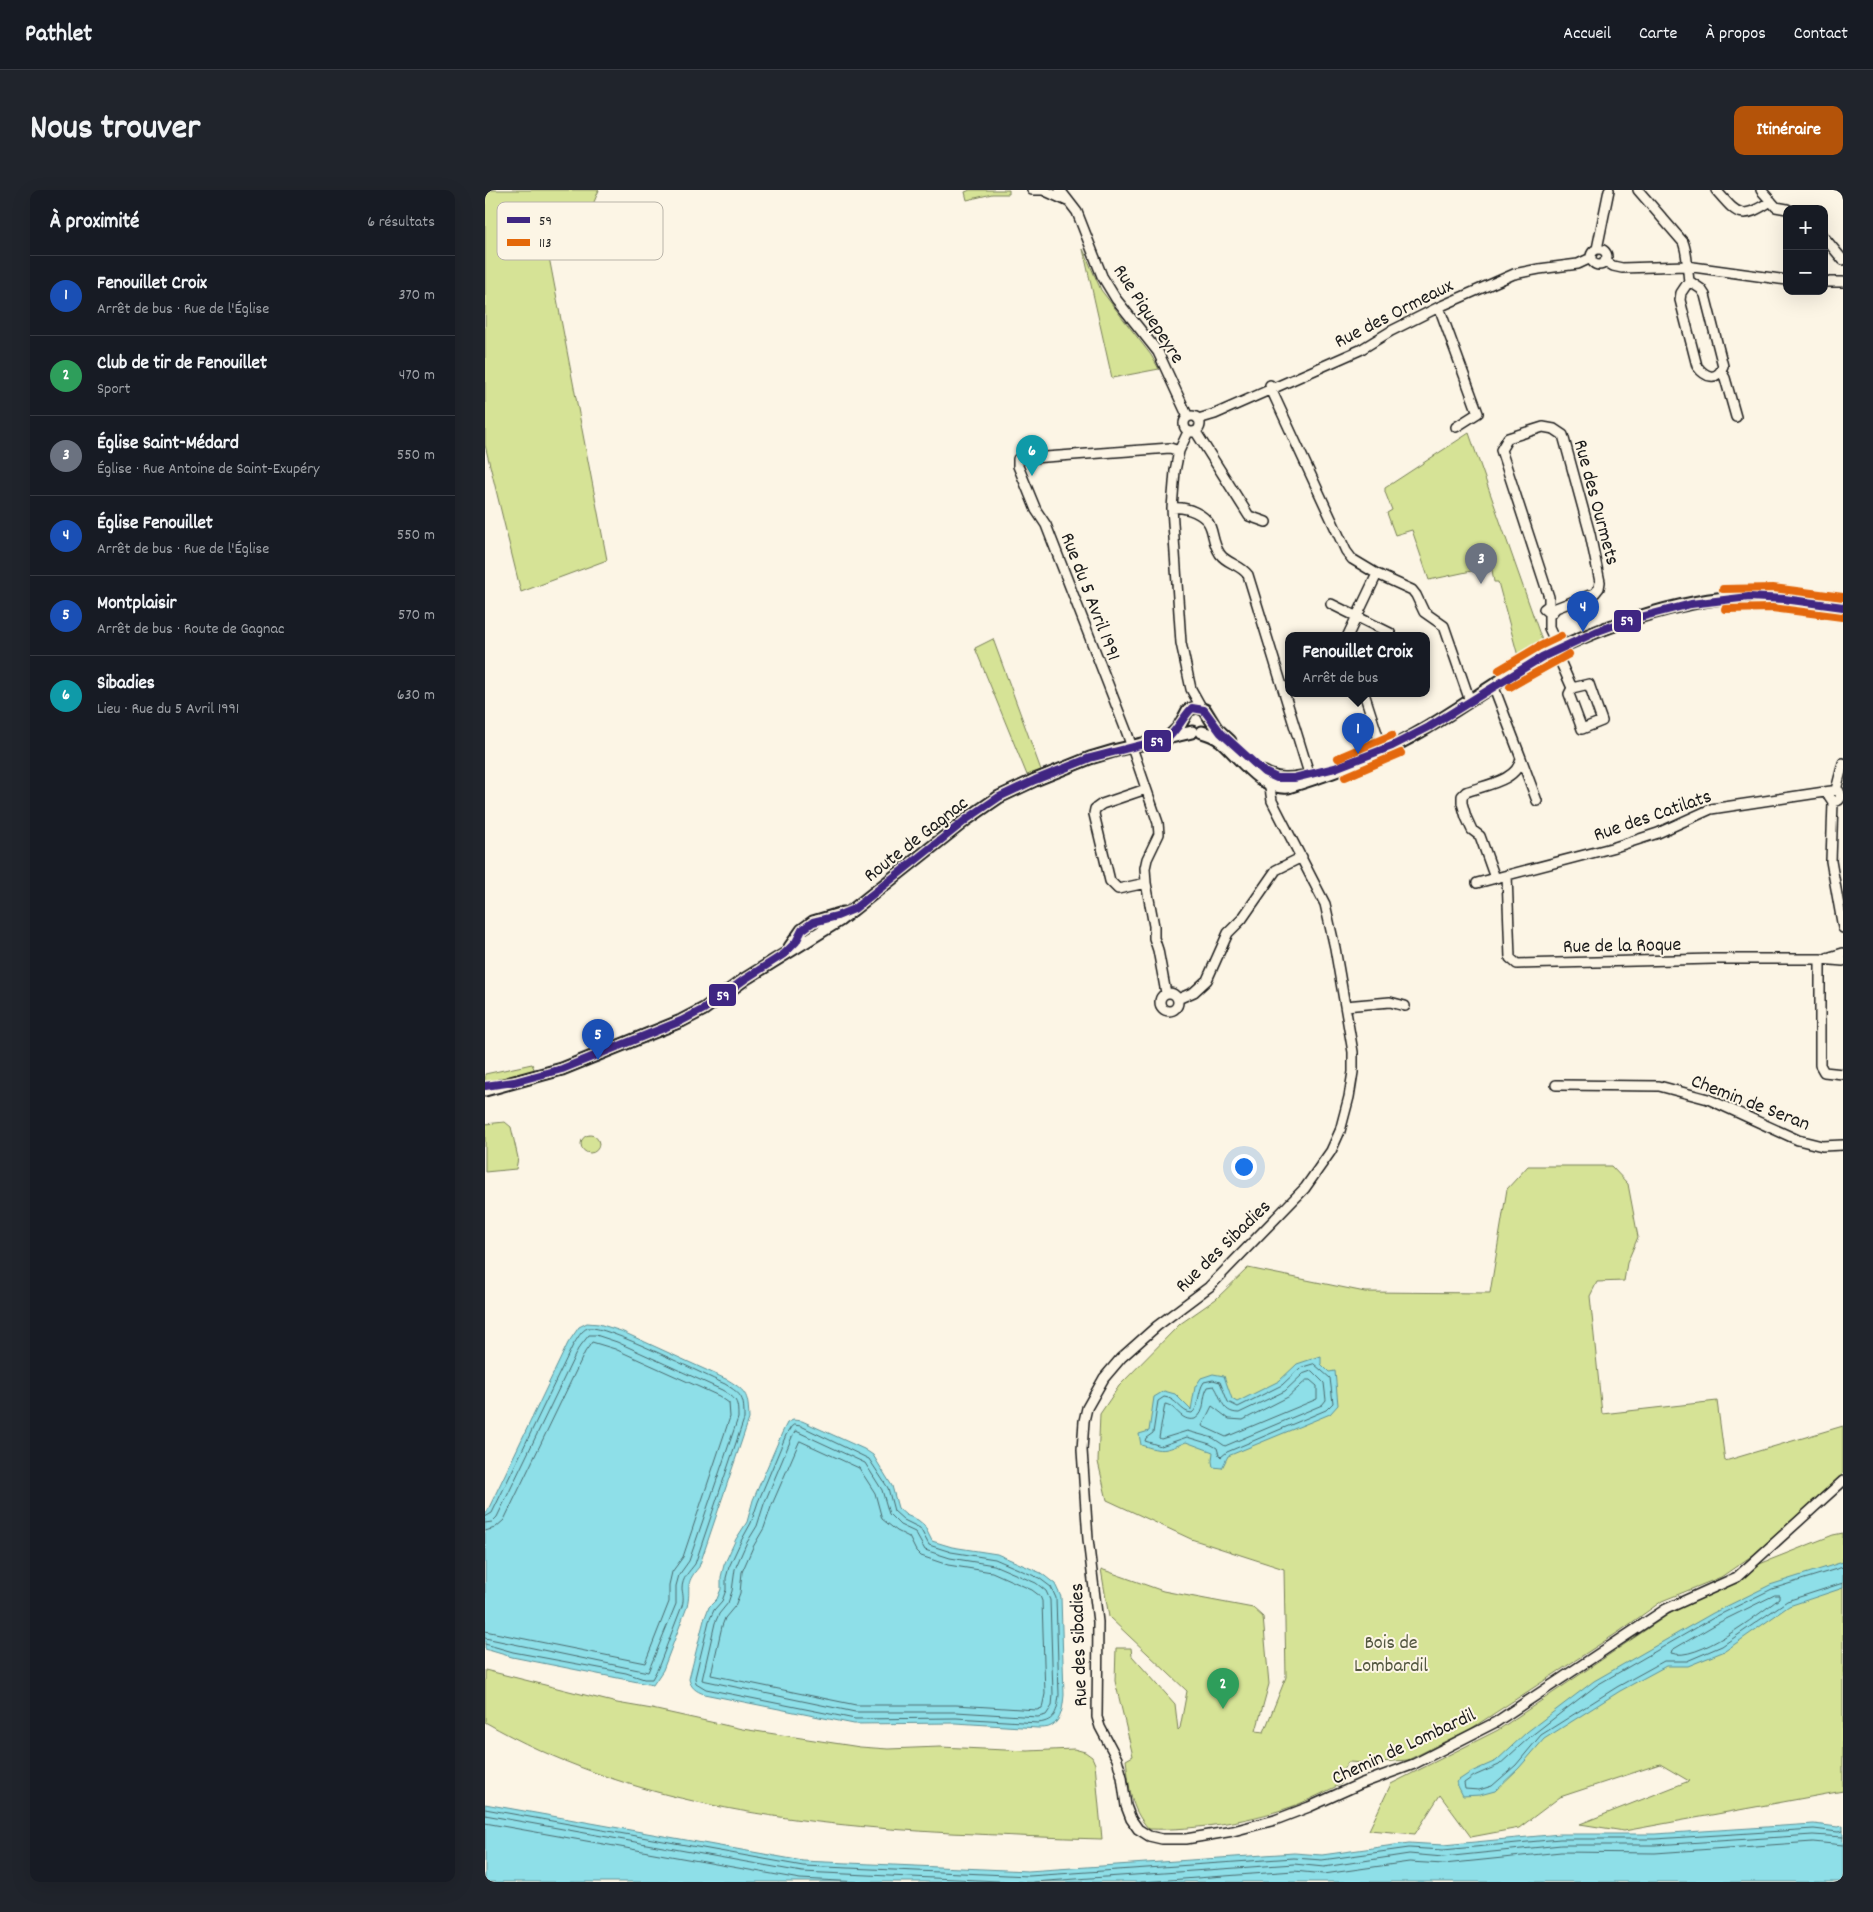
<!DOCTYPE html>
<html lang="fr">
<head>
<meta charset="utf-8">
<style>
	:root { --surface:#171b24; --page:#20242c; --text:#f1f3f6; --muted:#9ea1a6; --line:#363941; --accent:#b45309 }
	body { margin:0; font-family:Dekko,sans-serif; background:var(--page); color:var(--text) }
	.controls { position:absolute; right:15px; top:15px; display:grid; overflow:hidden; border-radius:10px; box-shadow:0 5px 20px #0002 }
	.controls button { width:45px; height:45px; display:grid; place-items:center; padding:0; border:0; border-bottom:1px solid var(--line); background:var(--surface); color:var(--text); font:25px sans-serif }
	.you { position:absolute; left:758px; top:976px; width:18px; height:18px; margin:-12px; border:4px solid #fff; border-radius:50%; background:#1a73e8; box-shadow:0 0 0 8px #1a73e833 }
	.badge { display:grid; place-items:center; width:32px; height:32px; border-radius:50%; background:var(--accent); color:#fff; font-size:16px; font-weight:700 }
	.pin { position:absolute; translate:-50% -41px; filter:drop-shadow(0 1px 2px #0008) }
	.pin::after { content:''; position:absolute; top:26px; width:18px; height:15px; background:inherit; clip-path:polygon(0 0,100% 0,50% 100%) }
	.popup { position:absolute; left:800px; top:442px; width:145px; height:65px; box-sizing:border-box; display:grid; place-content:center; border-radius:10px; background:var(--surface); filter:drop-shadow(0 1px 4px #0005); font-size:16px; white-space:nowrap; color:var(--muted) }
	.popup b { font-size:19px; color:var(--text) }
	.popup::after { content:''; position:absolute; left:50%; top:100%; margin-left:-10px; border:10px solid transparent; border-top-color:var(--surface) }
	.list { margin:0; padding:0; list-style:none }
	h2 { display:flex; justify-content:space-between; align-items:center; height:65px; margin:0; padding:0 20px; font-size:21px }
	h2 small { font-size:16px; font-weight:400; color:var(--muted) }
	.list li { display:grid; grid-template-columns:32px 1fr auto; gap:15px; align-items:center; box-sizing:border-box; height:80px; padding:0 20px; border-top:1px solid var(--line) }
	.list b { display:block; font-size:19px; white-space:nowrap }
	.list p { margin:0; font-size:16px; white-space:nowrap; color:var(--muted) }
	.list em { font-size:16px; font-style:normal; color:var(--muted) }
	.map { position:relative; flex:none; width:1358px; height:1692px; overflow:hidden; border-radius:10px }
	header { display:flex; align-items:center; gap:30px; box-sizing:border-box; height:70px; padding:0 25px; background:var(--surface); border-bottom:1px solid var(--line) }
	header strong { font-size:24px }
	nav { display:flex; gap:28px; margin-inline-start:auto; font-size:18px }
	.intro { display:flex; align-items:center; justify-content:space-between; box-sizing:border-box; height:120px; padding:0 30px }
	h1 { margin:0; font-size:35px }
	.button { padding:12px 22px; border-radius:10px; background:var(--accent); color:#fff; font-size:18px; font-weight:700 }
	main { display:flex; gap:30px; padding:0 30px }
	aside { flex:1; background:var(--surface); border-radius:10px; box-shadow:0 5px 20px #0002 }
	.map>svg:first-child { display:block }
	.green { fill:#d6e396; stroke:#798059 }
	.water { fill:#8edfe8; stroke:#609196 }
	.lines { fill:none; stroke-linecap:round; stroke-linejoin:round }
	.shore { stroke:#4a6a6e; stroke-width:1 }
	.minor-casing { stroke:#1c1c1c; stroke-width:12 }
	.major-casing { stroke:#1c1c1c; stroke-width:15 }
	.minor { stroke:#fcf5e5; stroke-width:9 }
	.major { stroke:#fcf5e5; stroke-width:11 }
	.bus-1-casing { stroke:#fcf5e5; stroke-width:11 }
	.bus-2-casing { stroke:#fcf5e5; stroke-width:11 }
	.bus-1 { stroke:#3f2682; stroke-width:8 }
	.bus-2 { stroke:#e46809; stroke-width:8 }
	.labels { text-anchor:middle; stroke-width:4; stroke-linejoin:round; paint-order:stroke }
	.street-label { font-size:20px; fill:#1c1c1c; stroke:#fcf5e5 }
	.park-label { font-size:20px; fill:#545841; stroke:#fcf5e5 }
	.key { fill:#fcf5e5; stroke:#b9b4a9; stroke-width:1 }
	.key-label { font-size:14px; fill:#1c1c1c }
	.line-badge { stroke:#fcf5e5; stroke-width:2 }
	.badge-label { font-size:14px; text-anchor:middle; font-weight:bold; fill:#fff }
</style>
</head>
<body>
<header>
<strong>Pathlet</strong>
<nav><a>Accueil</a><a>Carte</a><a>À propos</a><a>Contact</a></nav>
</header>
<div class="intro"><h1>Nous trouver</h1><a class="button">Itinéraire</a></div>
<main>
<aside>
<h2>À proximité<small>6 résultats</small></h2>
<ul class="list">
<li><span class="badge" style="background:#1a4fb4">1</span><div><b>Fenouillet Croix</b><p>Arrêt de bus · Rue de l'Église</p></div><em>370 m</em></li>
<li><span class="badge" style="background:#2e9e5b">2</span><div><b>Club de tir de Fenouillet</b><p>Sport</p></div><em>470 m</em></li>
<li><span class="badge" style="background:#6b7280">3</span><div><b>Église Saint-Médard</b><p>Église · Rue Antoine de Saint-Exupéry</p></div><em>550 m</em></li>
<li><span class="badge" style="background:#1a4fb4">4</span><div><b>Église Fenouillet</b><p>Arrêt de bus · Rue de l'Église</p></div><em>550 m</em></li>
<li><span class="badge" style="background:#1a4fb4">5</span><div><b>Montplaisir</b><p>Arrêt de bus · Route de Gagnac</p></div><em>570 m</em></li>
<li><span class="badge" style="background:#0f9aa8">6</span><div><b>Sibadies</b><p>Lieu · Rue du 5 Avril 1991</p></div><em>630 m</em></li>
</ul>
</aside>
<div class="map">
<svg width="1358" height="1692" viewBox="0 0 1358 1692">
	<rect width="100%" height="100%" fill="#fcf5e5"/>
	<filter id="ink" filterUnits="userSpaceOnUse"><feTurbulence type="fractalNoise" baseFrequency=".02" numOctaves="2"/><feDisplacementMap in="SourceGraphic" scale="10" xChannelSelector="R" yChannelSelector="G"/><feConvolveMatrix kernelMatrix="1 2 1 2 8 2 1 2 1" color-interpolation-filters="sRGB"/></filter>
	<g filter="url(#ink)">
		<path class="green" d="M0,0H114L109,12L119,54L64,67L122,370L36,402L0,255Z
			M485,0H524V4H507L482,10L480,2Z
			M598,59L616,100L666,165L674,179L627,188Z
			M984,243L1060,459L1037,472L1034,470L1013,392H1009L1007,380L993,377L991,380L944,390L927,340L910,345L902,323L907,320L900,302V298Z
			M508,449L556,580L542,585L490,458Z
			M47,874L50,881L0,892V884Z
			M20,932L26,937L33,968L31,979L0,982V934Z
			M96 954a9 9 0 1 1 18 0a9 9 0 1 1-18 0Z
			M1043,976H1126L1143,994L1153,1047L1142,1073L1139,1091L1112,1092L1105,1106L1117,1224L1232,1211L1240,1271L1358,1236V1284L1268,1365L1236,1387L1177,1411L1135,1441L987,1538L923,1570L880,1573L863,1572L855,1584L856,1594C842,1601 828,1608 814,1614C772,1630 709,1641 664,1639C644,1617 645,1598 641,1570L648,1566L630,1491L631,1458H646L647,1466L690,1514L693,1540L695,1538L702,1501L624,1427L616,1379L678,1401L768,1418L778,1427L784,1494L771,1541L779,1542L801,1487L799,1379L706,1349L622,1310L613,1272L615,1224L634,1196L695,1134L731,1109L763,1078L880,1102L1005,1103L1022,999Z
			M1358,1343V1601L1139,1641L1095,1634L1204,1591L1175,1574L1075,1607L1034,1638L986,1647L955,1605L930,1644L884,1640L906,1594L1013,1540L1193,1418L1272,1375L1348,1345Z
			M0,1480L132,1513L167,1519L257,1539L375,1557L403,1559L455,1557L542,1561L589,1559L600,1562L607,1567L610,1574L617,1649C567,1648 516,1645 466,1643C305,1634 142,1614 0,1532Z"/>
		<path class="water" d="M102,1133L114,1134L136,1141L243,1190C263,1202 263,1206 264,1229L214,1377C198,1396 207,1396 202,1417L178,1480L168,1495L27,1467L0,1459V1326L83,1153L94,1137Z
			M836,1166V1174L844,1182L850,1181L853,1215L845,1224L743,1266L737,1278L728,1277L727,1271L728,1262L701,1252C680,1261 678,1262 656,1255L654,1244L664,1241L669,1207L679,1201L690,1204L706,1220L710,1197L716,1188L728,1184L739,1186L747,1209L752,1212L794,1191L812,1174Z
			M308,1230L317,1231L379,1259L388,1265L407,1296L413,1318L421,1325L433,1330L439,1335L447,1351L467,1357L512,1364L556,1383L570,1394L576,1407L579,1505C578,1515 577,1531 566,1536C563,1538 557,1538 553,1538L470,1533L369,1534L219,1504C211,1501 206,1498 204,1489L219,1430L224,1417L232,1409L236,1399V1387L239,1375L251,1349L262,1332L268,1310L297,1243L302,1233Z
			M1358,1372V1398L1304,1416L1240,1461L1203,1476H1181L1135,1501L1059,1549L1034,1578L1010,1601L995,1605L978,1606L971,1592L986,1582L1011,1571L1042,1542L1109,1491L1228,1423L1285,1395Z
			M0,1614L318,1671L543,1681L809,1663L837,1665L924,1653L958,1655L1075,1644H1170L1329,1634L1353,1637L1358,1636V1692H0Z"/>
		<g class="lines">
			<path class="shore" d="M829,1174L845,1188L848,1213L841,1220L742,1262L736,1267L734,1265L732,1258L725,1254L702,1247L676,1256L660,1251L661,1248L668,1243L673,1211L679,1207C692,1208 696,1223 707,1223C715,1217 712,1202 719,1192L728,1190L735,1192L743,1212L753,1217L797,1195L815,1178Z
				M827,1181L839,1193L841,1210L837,1215L740,1256L728,1248L702,1241L676,1249L674,1248L680,1214C692,1216 695,1232 710,1229C722,1222 716,1208 723,1197L729,1196C737,1207 736,1223 754,1223L800,1201L818,1184Z
				M822,1190H825L832,1196V1209L741,1247L717,1236L727,1216L744,1229L758,1230L803,1207Z
				M309,1235L316,1236L384,1269L403,1298L409,1321L419,1330L435,1338L444,1355L466,1362L510,1369L554,1388L566,1397L571,1408L574,1505C572,1521 571,1531 553,1533L471,1528L370,1529L221,1499L211,1493L210,1488L224,1431L229,1420L237,1411L241,1400V1388L244,1377L256,1351L266,1333L273,1312L301,1245L306,1237Z
				M311,1241L380,1273L397,1300L404,1324L415,1335L430,1342L440,1360L465,1368L509,1375L551,1393L561,1401L565,1410L568,1504L567,1516L561,1525L553,1527L471,1522H370L217,1490L230,1433L234,1424L243,1413L247,1401L250,1379L261,1354L272,1336L279,1314L307,1247Z
				M315,1251L374,1278L390,1303L397,1329L412,1341L424,1347L431,1361L436,1366L463,1375L507,1382L547,1400L555,1406L557,1411L560,1504L557,1518L552,1520L471,1515H371L226,1485L237,1436L240,1428L250,1416L255,1403L257,1382L268,1357L279,1338L286,1317Z
				M0,1327L7,1323L88,1155C92,1150 96,1140 103,1138C119,1134 219,1185 240,1194C258,1205 259,1208 259,1229L210,1374C204,1382 197,1388 197,1399C198,1405 199,1410 197,1416L173,1478L167,1489H159L141,1483L28,1462L0,1454
				M0,1333L7,1332L12,1327L93,1159L104,1145H111L132,1152L237,1200C252,1209 253,1211 253,1228L204,1371L194,1385L191,1396V1414L163,1482L0,1448
				M0,1341L10,1338L19,1330L100,1162L107,1152L130,1159L234,1206L244,1213L245,1227L198,1367L187,1382L184,1395V1412L160,1473L0,1441
				M1358,1377L1287,1399L1230,1427L1112,1495L1046,1546L1014,1575L989,1586L979,1593L980,1599L994,1600L1007,1596L1031,1575L1056,1545L1132,1497L1179,1471H1202L1237,1456L1302,1411L1358,1393
				M1290,1405H1294V1409C1272,1425 1212,1473 1186,1463L1187,1460L1233,1433Z
				M0,1619L318,1676L544,1686L809,1668L837,1670L924,1658L958,1660L1075,1649H1170L1329,1639L1353,1642L1358,1641
				M0,1625L317,1682L536,1692
				M0,1633L315,1689L375,1692
				M548,1692L809,1674L839,1677L924,1664L958,1667L1076,1655H1170L1328,1645L1358,1647
				M656,1692L809,1681L839,1684L924,1672L959,1674L1076,1662L1170,1663L1328,1652L1358,1655"/>
			<defs>
				<path id="minor" d="M547,0H557
					M558,0L582,11
					M575,0L592,22L617,86L631,109L673,162L703,227
					M1153,0L1198,52C1203,64 1202,78 1204,91
					M1231,0C1253,25 1255,31 1286,11
					M1276,0L1291,17L1302,19
					M1339,47L1358,70
					M1112,59L1124,0
					M1106 67a8 8 0 1 1 16 0a8 8 0 1 1-16 0Z
					M1120,71L1128,76L1137,78L1201,76L1302,90
					M1204,91L1216,99L1220,105L1238,176C1232,192 1220,187 1212,176L1195,110L1196,103Z
					M1339,92H1358
					M954,117L993,223L971,237
					M1236,181L1240,188L1251,227
					M785,195L786,199L861,361L867,369L892,384
					M699 234a8 8 0 1 1 16 0a8 8 0 1 1-16 0Z
					M713,229L730,224L875,160L906,141L954,117L1029,84L1054,79L1093,74L1106,68
					M703,242L694,261L690,281L687,318L696,453L706,499L716,517
					M711,242L764,326L781,332
					M687,318C695,317 702,318 710,322C733,333 723,346 735,364C742,374 755,374 763,385L826,590
					M846,414L905,443L906,445
					M1065,424L1059,419L1064,415V407L1016,260L1023,248L1058,237L1069,239L1078,245L1105,344L1115,392L1114,398L1110,403L1071,418L1064,426V438L1072,455V464L1087,498
					M863,445L892,384L927,400L931,405L939,422L959,436L985,511
					M1104,494L1117,531L1097,539L1084,504L1087,498Z
					M1008,495L1036,568C1033,591 1000,595 981,602L977,606V613L981,627L987,640L995,646L1010,688
					M879,503L898,562
					M1036,568L1052,611
					M789,591L785,598L787,611L840,714L850,758L868,862V882L864,907L855,941L846,961L820,998L724,1097L672,1136L636,1168L619,1188L602,1218L599,1231L597,1260L603,1349L613,1432L612,1527L615,1537L632,1569L637,1587L641,1616L646,1629L653,1639L664,1646L677,1649H701L748,1641L790,1630L824,1617L875,1594L929,1574L1011,1532L1181,1419L1252,1387L1358,1291
					M661,599L617,614L610,619L609,624L625,691L633,699L661,693
					M1351,600L1358,573
					M1348,612L1354,610L1356,607L1354,601L1351,600L1346,601L1344,606L1348,612L1346,671L1358,738
					M1022,685L1025,768L1032,774L1228,769H1335L1358,771
					M992,693L1130,657L1173,643L1226,619L1346,601
					M1342,768L1358,763
					M1335,769V875L1339,882L1358,884
					M675 812a9 9 0 1 1 18 0a9 9 0 1 1-18 0Z
					M681,803L673,760L669,748V736L661,693L660,678L662,669L674,644L673,633L642,543L561,335L551,320L533,276V269L685,258L694,261
					M693,809L709,802L722,790L743,743L757,729L791,680L817,667
					M860,816L905,812L920,816
					M1071,895L1174,896L1223,909L1313,950L1337,956L1358,955"/>
				<path id="major" d="M717,542C724,544 730,546 736,551C755,567 775,600 803,597C842,585 887,569 922,549C960,529 995,503 1031,481C1090,445 1180,413 1249,407C1285,405 1322,414 1358,417
					M683,548L694,537L703,520L712,517L720,520L731,538L745,551
					M778,582C791,589 801,590 815,587
					M305,757L317,740L328,732L358,723
					M0,900L77,879L196,831L219,819L260,789L355,730L482,629L514,607L550,590L605,568L632,560L707,542"/>
			</defs>
			<use href="#minor" class="minor-casing"/>
			<use href="#major" class="major-casing"/>
			<use href="#minor" class="minor"/>
			<use href="#major" class="major"/>
			<defs>
				<path id="bus-1" d="M0,896L29,892L77,879L196,831L219,819L260,789L299,764L311,752L317,740L328,732L352,726L369,719L482,629L514,607L550,590L605,568L683,548C693,539 698,527 707,518L719,520L736,543L779,582L792,588H809L850,578L907,556L944,537L1057,467L1113,441L1144,430L1206,414L1264,407L1299,409L1358,417"/>
				<path id="bus-2" d="M1238,399L1288,398L1358,407
					M1240,419L1287,418L1357,427
					M1014,480L1053,457L1076,446
					M1025,497L1084,464
					M853,568L907,545
					M860,587L916,563"/>
			</defs>
			<use href="#bus-1" class="bus-1-casing"/>
			<use href="#bus-2" class="bus-2-casing"/>
			<use href="#bus-1" class="bus-1"/>
			<use href="#bus-2" class="bus-2"/>
		</g>
	</g>
	<g class="labels">
		<g class="street-label">
			<text transform="translate(908 122) rotate(-27)" y="7">Rue des Ormeaux</text>
			<text transform="translate(665 123) rotate(57)" y="7">Rue Piquepeyre</text>
			<text transform="translate(1113 312) rotate(75)" y="7">Rue des Ourmets</text>
			<text transform="translate(607 406) rotate(69)" y="7">Rue du 5 Avril 1991</text>
			<text transform="translate(1167 624) rotate(-19)" y="7">Rue des Catilats</text>
			<text transform="translate(430 648) rotate(-38)" y="7">Route de Gagnac</text>
			<text transform="translate(1137 754) rotate(-1)" y="7">Rue de la Roque</text>
			<text transform="translate(1266 911) rotate(21)" y="7">Chemin de Seran</text>
			<text transform="translate(737 1055) rotate(-44)" y="7">Rue des Sibadies</text>
			<text transform="translate(592 1455) rotate(-92)" y="7">Rue des Sibadies</text>
			<text transform="translate(918 1555) rotate(-25)" y="7">Chemin de Lombardil</text>
		</g>
		<g class="park-label">
			<text x="906" y="1458">Bois de<tspan x="906" dy="23">Lombardil</tspan></text>
		</g>
	</g>
	<rect x="12" y="12" width="166" height="58" rx="8" class="key"/>
	<rect x="22" y="27" width="23" height="6" fill="#3f2682"/>
	<rect x="22" y="49" width="23" height="7" fill="#e46809"/>
	<g class="key-label">
		<text x="54" y="35">59</text>
		<text x="54" y="57">113</text>
	</g>
	<g class="line-badge">
		<rect x="1128" y="419" width="29" height="24" rx="5" fill="#3f2682"/>
		<rect x="658" y="539" width="29" height="24" rx="5" fill="#3f2682"/>
		<rect x="223" y="793" width="29" height="24" rx="5" fill="#3f2682"/>
	</g>
	<g class="badge-label">
		<text x="1142" y="435">59</text>
		<text x="672" y="556">59</text>
		<text x="238" y="810">59</text>
	</g>
</svg>
<div class="controls">
<button>+</button>
<button>−</button>
</div>
<div class="you"></div>
<div class="pin badge" style="left:873px;top:564px;background:#1a4fb4">1</div>
<div class="popup"><b>Fenouillet Croix</b>Arrêt de bus</div>
<div class="pin badge" style="left:738px;top:1519px;background:#2e9e5b">2</div>
<div class="pin badge" style="left:996px;top:394px;background:#6b7280">3</div>
<div class="pin badge" style="left:1098px;top:442px;background:#1a4fb4">4</div>
<div class="pin badge" style="left:113px;top:870px;background:#1a4fb4">5</div>
<div class="pin badge" style="left:547px;top:286px;background:#0f9aa8">6</div>
</div>
</main>
</body>
</html>
